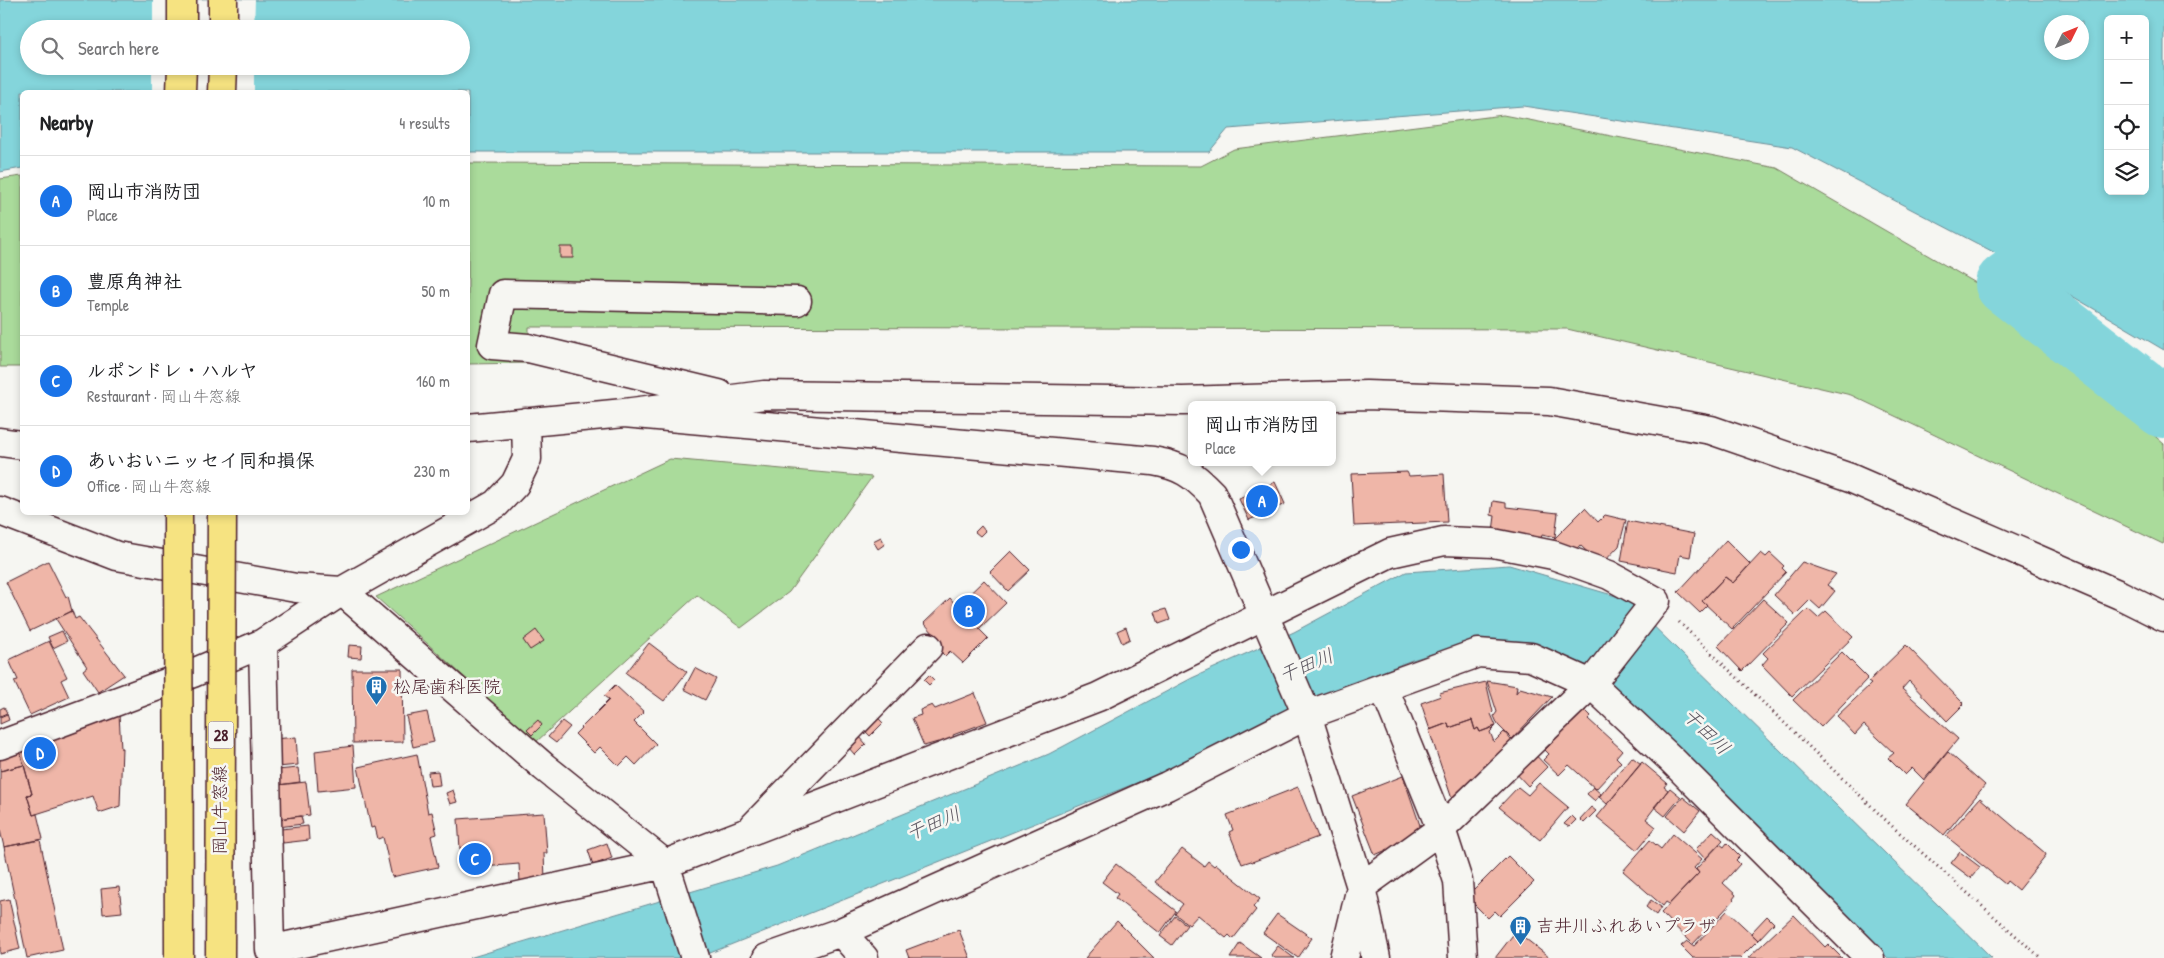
<!DOCTYPE html>
<html lang="en">
<head>
<meta charset="utf-8">
<style>
	:root { --surface:#fff; --page:#f6f6f6; --text:#202124; --muted:#757577; --line:#e0e0e0; --accent:#1a73e8 }
	body { margin:0; font-family:"Patrick Hand","Klee One",sans-serif; background:var(--page); color:var(--text) }
	.controls { position:absolute; right:15px; top:15px; display:grid; overflow:hidden; border-radius:8px; box-shadow:0 2px 8px #0003 }
	.controls button { width:45px; height:45px; display:grid; place-items:center; padding:0; border:0; border-bottom:1px solid var(--line); background:var(--surface); color:var(--text); font:25px sans-serif }
	.compass { position:absolute; left:2044px; top:15px; width:45px; height:45px; border-radius:50%; background:var(--surface); box-shadow:0 2px 8px #0003; rotate:47deg }
	.you { position:absolute; left:1240px; top:549px; width:18px; height:18px; margin:-12px; border:4px solid #fff; border-radius:50%; background:#1a73e8; box-shadow:0 0 0 8px #1a73e833 }
	.badge { display:grid; place-items:center; width:32px; height:32px; border-radius:50%; background:var(--accent); color:#fff; font-size:16px; font-weight:700 }
	.pin { position:absolute; translate:-50% -50%; border:2px solid #fff; box-shadow:0 1px 5px #0006 }
	.popup { position:absolute; left:1188px; top:401px; width:148px; height:65px; box-sizing:border-box; display:grid; place-content:center; border-radius:8px; background:var(--surface); filter:drop-shadow(0 1px 4px #0005); font-size:16px; white-space:nowrap; color:var(--muted) }
	.popup b { font-size:19px; color:var(--text) }
	.popup::after { content:''; position:absolute; left:50%; top:100%; margin-left:-10px; border:10px solid transparent; border-top-color:var(--surface) }
	.list { margin:0; padding:0; list-style:none }
	h2 { display:flex; justify-content:space-between; align-items:center; height:65px; margin:0; padding:0 20px; font-size:21px }
	h2 small { font-size:16px; font-weight:400; color:var(--muted) }
	.list li { display:grid; grid-template-columns:32px 1fr auto; gap:15px; align-items:center; box-sizing:border-box; height:90px; padding:0 20px; border-top:1px solid var(--line) }
	.list b { display:block; font-size:19px; white-space:nowrap }
	.list p { margin:0; font-size:16px; white-space:nowrap; color:var(--muted) }
	.list em { font-size:16px; font-style:normal; color:var(--muted) }
	.icon { flex:none; width:28px; height:28px; fill:none; stroke:currentColor; stroke-width:2; stroke-linecap:round; stroke-linejoin:round }
	.map { position:relative; flex:none; width:2164px; height:958px; overflow:hidden }
	.search { position:absolute; background:var(--surface); box-shadow:0 2px 8px #0003; left:20px; top:20px; width:450px; height:55px; display:flex; align-items:center; gap:12px; box-sizing:border-box; padding:0 18px; border-radius:28px; color:var(--muted); font-size:19px }
	.panel { position:absolute; background:var(--surface); box-shadow:0 2px 8px #0003; left:20px; top:90px; width:450px; height:425px; border-radius:8px }
	.map>svg:first-child { display:block }
	.green { fill:#aadb9b; stroke:#7a7d63 }
	.water { fill:#84d5db; stroke:#6d8c95; fill-rule:evenodd }
	.pier { fill:#f6f6f2 }
	.lines { fill:none; stroke-linecap:round; stroke-linejoin:round }
	.river { stroke:#84d5db; stroke-width:62 }
	.building { fill:#efb6a8; stroke:#4a1f2b }
	.minor-casing { stroke:#4a1f2b; stroke-width:31 }
	.major-casing { stroke:#4a1f2b; stroke-width:31 }
	.path { stroke:#4a1f2b; stroke-width:3; stroke-dasharray:1 4; stroke-linecap:butt }
	.minor { stroke:#f6f6f2; stroke-width:28 }
	.major { stroke:#f6e381; stroke-width:28 }
	.major-bridge-casing { stroke:#4a1f2b; stroke-width:31; stroke-linecap:butt }
	.major-bridge { stroke:#f6e381; stroke-width:28 }
	.labels { text-anchor:middle; stroke-width:5; stroke-linejoin:round; paint-order:stroke }
	.shield { fill:#f6f6f2; stroke:#7e6067; stroke-width:1 }
	.shield-label { font-size:16px; font-weight:bold; fill:#4a1f2b }
	.poi-label { font-size:18px; fill:#4a1f2b; stroke:#f6f6f2; text-anchor:start }
	.street-label { font-size:18px; fill:#4a1f2b; stroke:#f6f6f2 }
	.water-label { font-size:19px; font-style:italic; fill:#5b5660; stroke:#f6f6f2 }
</style>
</head>
<body>
<div class="map">
<svg width="2164" height="958" viewBox="0 0 2164 958">
	<rect width="100%" height="100%" fill="#f6f6f2"/>
	<filter id="ink" filterUnits="userSpaceOnUse"><feTurbulence type="fractalNoise" baseFrequency=".02" numOctaves="2"/><feDisplacementMap in="SourceGraphic" scale="10" xChannelSelector="R" yChannelSelector="G"/><feConvolveMatrix kernelMatrix="1 2 1 2 8 2 1 2 1" color-interpolation-filters="sRGB"/></filter>
	<g filter="url(#ink)">
		<path class="green" d="M1503,115L1777,168L1981,286L2164,444V542L2163,544L1851,395L1567,329L529,327V363L468,364V163L1201,166L1234,149Z
			M22,176V367H0V179Z
			M670,459L872,477L789,592L741,628L697,595L536,742L376,597Z"/>
		<path class="water" d="M0,0H2164V350L2026,269L1792,147L1523,106L1228,129L1209,152H468V92H22V168L0,172ZM2108,19H2145V191H2108ZM2052,22H2082V52H2052ZM29,29H461V66H29Z
			M1509,565L1626,599L1992,958H1888L1590,667L1528,642H1472L1412,660L1273,715L1214,752L710,953L690,958H469L777,866L1049,754L1192,678L1294,632L1406,572Z"/>
		<path class="pier" d="M153,0H255L254,29H153Z
			M152,66H254V92H152Z"/>
		<g class="lines">
			<path class="river" d="M2026,269L2006,284L2164,407"/>
		</g>
		<path class="building" d="M560,247H573V258H560Z
			M1407,472L1409,476L1444,474L1447,522L1354,526L1351,474Z
			M1275,482L1285,504L1249,520L1239,499Z
			M1493,501L1506,503V507L1558,513L1555,537L1542,534L1540,545L1492,539L1495,516L1491,515Z
			M1585,508L1598,522L1605,515L1626,520L1619,546L1601,565L1580,545L1571,555L1552,541Z
			M1628,521L1694,534L1690,557L1680,555L1677,572L1621,561Z
			M981,526L985,531L980,536L975,532Z
			M881,537L885,544L878,549L873,541Z
			M1726,540L1750,564L1733,583L1725,577L1702,601L1707,606L1700,613L1678,592Z
			M1011,551L1030,570L1008,591L990,572Z
			M1761,553L1766,557L1770,553L1784,566L1782,568L1786,572L1732,629L1702,601L1725,577L1733,583Z
			M48,561L66,597L68,596L72,611L30,631L6,582Z
			M1802,562L1836,574L1827,585L1835,591L1820,609L1810,600L1795,615L1774,595Z
			M984,580L1006,603L979,629L988,638L963,663L950,651L945,656L930,641L935,635L924,623L950,598L957,606Z
			M1763,599L1789,623L1742,671L1718,646Z
			M1166,609L1170,620L1159,624L1155,612Z
			M1808,609L1818,618L1826,611L1853,637L1792,696L1762,665L1768,658L1763,653Z
			M72,611L75,619L79,617L124,675L98,692L83,670L87,667L56,619Z
			M1126,627L1130,639L1122,643L1117,631Z
			M536,630L544,641L530,650L523,640Z
			M62,631L67,641L53,648L48,637Z
			M49,641L67,677L61,680L69,697L30,715L14,681L18,680L9,660Z
			M649,643L687,672L664,701L626,673Z
			M349,645L362,646L361,658L348,657Z
			M1906,645L1964,704L1947,721L1909,681L1902,689L1958,739L1924,780L1912,768L1905,775L1888,758L1894,753L1864,725L1855,735L1837,716L1871,684L1868,682Z
			M1842,652L1868,678L1821,727L1793,700Z
			M695,668L716,679L705,700L684,689Z
			M352,669H402L403,742L353,743Z
			M929,675L934,680L929,685L924,680Z
			M1487,681L1517,686L1516,693L1520,688L1552,697L1512,739L1498,725L1494,716L1497,712Z
			M1486,682L1493,712L1491,714L1496,726L1480,732L1478,728L1475,730L1472,720L1449,728L1448,723L1430,730L1421,703L1441,696L1439,693Z
			M615,685L644,712L634,722L656,744L636,765L628,757L619,766L600,747L594,753L575,734L609,700L604,696Z
			M975,693L987,722L953,735L955,741L940,747L938,742L924,746L912,718L921,715L920,710L932,705L935,709Z
			M865,704L883,723L870,736L851,716Z
			M4,707L7,713L0,716V709Z
			M1584,709L1591,716L1588,719L1622,750L1616,757L1621,762L1596,789L1569,765L1559,775L1543,760L1549,754L1545,750Z
			M427,712L434,742L413,747L406,716Z
			M7,714L9,720L0,724V717Z
			M119,714L121,749L122,747L120,806L99,813L93,796L33,815L27,795L32,794L19,748Z
			M538,720L542,725L532,735L527,730Z
			M1472,720L1475,730L1478,728L1480,732L1496,726L1490,732L1494,742L1504,732L1512,741L1452,799L1429,730L1448,723L1449,728Z
			M562,721L570,727L556,743L548,737Z
			M859,736L866,744L855,755L848,747Z
			M296,737L298,765L278,767L275,739Z
			M353,746L356,787L318,791L315,751Z
			M19,748L24,765L0,771V754Z
			M1530,749L1547,767L1528,786L1512,769Z
			M1948,752L1985,785L1944,835L1906,804Z
			M417,754L428,813L432,812L437,834L431,836L438,867L392,877L383,837L378,839L375,827L371,828L358,767Z
			M1632,757L1641,764L1607,804L1599,797Z
			M1642,762L1667,783L1664,787L1668,790L1646,819L1656,827L1637,850L1597,817Z
			M24,765L32,794L27,795L33,815L37,814L43,839L4,847L0,830V771Z
			M298,768L300,782L278,785L277,770Z
			M438,771L440,785L430,786L428,772Z
			M1403,776L1423,834L1375,855L1352,796Z
			M306,782L310,815L278,819V785Z
			M1539,783L1568,807L1540,840L1499,807L1518,787L1528,795Z
			M1298,787L1318,837L1252,862L1251,861L1242,864L1229,832L1233,830L1227,815Z
			M1593,787L1601,794L1595,801L1587,794Z
			M1670,788L1681,797L1665,816L1654,807Z
			M453,790L457,802L450,804L446,793Z
			M1683,797L1700,811L1684,831L1667,816Z
			M1980,798L2045,853L2046,855L2018,890L2007,881L2005,884L1946,836Z
			M1591,807L1596,811L1584,823L1580,819Z
			M544,813L547,853H544L545,880L520,882L519,864L483,867L482,856L466,857V848L460,849L458,819Z
			M301,816L303,824L278,827V819Z
			M1572,816L1576,820L1569,827L1564,824Z
			M308,826L309,840L283,843L281,829Z
			M1713,831L1723,840L1705,859L1696,849Z
			M1673,834L1702,859L1694,868L1699,873L1669,904L1666,902L1663,906L1623,871L1650,840L1661,849Z
			M40,840L63,950L27,958L4,847Z
			M607,843L612,858L593,865L588,850Z
			M1727,843L1740,856L1736,860L1740,864L1723,883L1736,895L1733,899L1734,900L1693,944L1661,913L1699,873L1696,869L1720,844L1724,847Z
			M1182,849L1204,866L1208,861L1214,866L1216,864L1260,899L1253,907L1256,910L1233,939L1229,935L1226,938L1198,915L1189,925L1175,914L1183,904L1155,882Z
			M1960,852L1980,867L1971,878L1951,863Z
			M1508,856L1534,882L1500,916L1495,911L1488,918L1467,897Z
			M1116,864L1176,911L1160,933L1115,898L1118,894L1102,882Z
			M119,887L122,912L103,914L101,889Z
			M9,899L20,949L0,954V901Z
			M1651,900L1661,907L1656,915L1646,907Z
			M1727,911L1758,940L1740,958H1693L1681,946L1687,941L1694,946Z
			M1277,914L1312,938L1298,958L1263,933Z
			M1794,915L1825,947L1828,944L1842,958H1748Z
			M1175,916L1187,925L1172,945L1160,936Z
			M1767,916L1774,923L1758,940L1751,933Z
			M1117,921L1154,958H1085Z
			M959,930L970,958H909L906,950Z
			M1516,931L1550,958H1495Z
			M1240,943L1261,958H1230Z
			M1278,946L1294,958H1275L1271,955Z"/>
		<g class="lines">
			<defs>
				<path id="minor" d="M719,394L528,348L492,345L503,294L797,301
					M624,413L764,395L1183,401L1366,395L1549,401L1711,430L1850,478L2120,595L2164,617
					M468,428L624,413L1153,461C1181,466 1192,473 1212,494L1307,715L1361,887L1376,958
					M0,442L22,445
					M0,511L117,556L296,588L342,591L496,504L515,484L527,459L526,422
					M263,643L270,950L665,864
					M1384,688L1441,829L1458,881L1463,958
					M0,745L193,673L263,643L342,591L544,767L665,864
					M754,826L928,647
					M841,932L864,958
					M695,958L665,864L1098,697L1390,553L1444,541L1493,543L1553,555L1609,575L1656,601L1591,684L1441,829L1361,887L1344,958
					M767,958L841,932L1167,786L1307,715L1478,653L1531,657L1591,684L1672,760L1870,958"/>
				<path id="major" d="M182,29V0
					M223,29V0
					M181,92L182,66
					M222,92L223,66"/>
			</defs>
			<use href="#minor" class="minor-casing"/>
			<use href="#major" class="major-casing"/>
			<path class="path" d="M1679,622L1893,827L2041,958"/>
			<use href="#minor" class="minor"/>
			<use href="#major" class="major"/>
			<defs>
				<path id="major-bridge" d="M178,512L179,958
					M220,958L222,512"/>
			</defs>
			<use href="#major-bridge" class="major-bridge-casing"/>
			<use href="#major-bridge" class="major-bridge"/>
		</g>
	</g>
	<defs>
		<symbol id="building-pin" viewBox="-11 -11 22 30"><path d="M0 17L-7.5 6A9.5 9.5 0 1 1 7.5 6Z" fill="#1f6fb2" stroke="#f6f6f2"/><path d="M-4-6H4V6H1V3H-1V6H-4ZM-2.5-4.3h1.7v1.8h-1.7ZM.8-4.3h1.7v1.8H.8ZM-2.5-1h1.7V.8h-1.7ZM.8-1h1.7V.8H.8Z" fill="#fff"/></symbol>
	</defs>
	<g fill-rule="evenodd">
		<use href="#building-pin" x="364" y="674" width="25" height="34"/>
		<use href="#building-pin" x="1508" y="914" width="25" height="34"/>
	</g>
	<g class="labels">
		<rect class="shield" x="208.5" y="721.5" width="25" height="27" rx="4"/>
		<g class="shield-label">
			<text x="221" y="741">28</text>
		</g>
		<g class="poi-label">
			<text x="393" y="693">松尾歯科医院</text>
			<text x="1536" y="932">吉井川ふれあいプラザ</text>
		</g>
		<g class="street-label">
			<text transform="translate(220 810) rotate(-90)" y="6">岡山牛窓線</text>
		</g>
		<g class="water-label">
			<text transform="translate(1306 665) rotate(-23)" y="7">干田川</text>
			<text transform="translate(1707 731) rotate(44)" y="7">干田川</text>
			<text transform="translate(933 823) rotate(-23)" y="7">干田川</text>
		</g>
	</g>
</svg>
<div class="controls">
<button>+</button>
<button>−</button>
<button><svg class="icon" aria-label="locate" viewBox="0 0 24 24"><circle cx="12" cy="12" r="6"/><path d="M12 2v4M12 18v4M2 12h4M18 12h4"/></svg></button>
<button><svg class="icon" aria-label="layers" viewBox="0 0 24 24"><path d="M12 4l9 5-9 5-9-5zM3 14l9 5 9-5"/></svg></button>
</div>
<svg class="compass" viewBox="-18 -18 36 36"><path d="M0-13l5 13h-10z" fill="#e53935"/><path d="M0 13l5-13h-10z" fill="#757577"/></svg>
<div class="you"></div>
<div class="pin badge" style="left:1262px;top:501px">A</div>
<div class="popup"><b>岡山市消防団</b>Place</div>
<div class="pin badge" style="left:969px;top:611px">B</div>
<div class="pin badge" style="left:475px;top:859px">C</div>
<div class="pin badge" style="left:40px;top:753px">D</div>
<div class="search"><svg class="icon" aria-label="search" viewBox="0 0 24 24"><circle cx="10" cy="10" r="6"/><path d="M15 15l6 6"/></svg>Search here</div>
<section class="panel">
<h2>Nearby<small>4 results</small></h2>
<ul class="list">
<li><span class="badge">A</span><div><b>岡山市消防団</b><p>Place</p></div><em>10 m</em></li>
<li><span class="badge">B</span><div><b>豊原角神社</b><p>Temple</p></div><em>50 m</em></li>
<li><span class="badge">C</span><div><b>ルポンドレ・ハルヤ</b><p>Restaurant · 岡山牛窓線</p></div><em>160 m</em></li>
<li><span class="badge">D</span><div><b>あいおいニッセイ同和損保</b><p>Office · 岡山牛窓線</p></div><em>230 m</em></li>
</ul>
</section>
</div>
</body>
</html>
